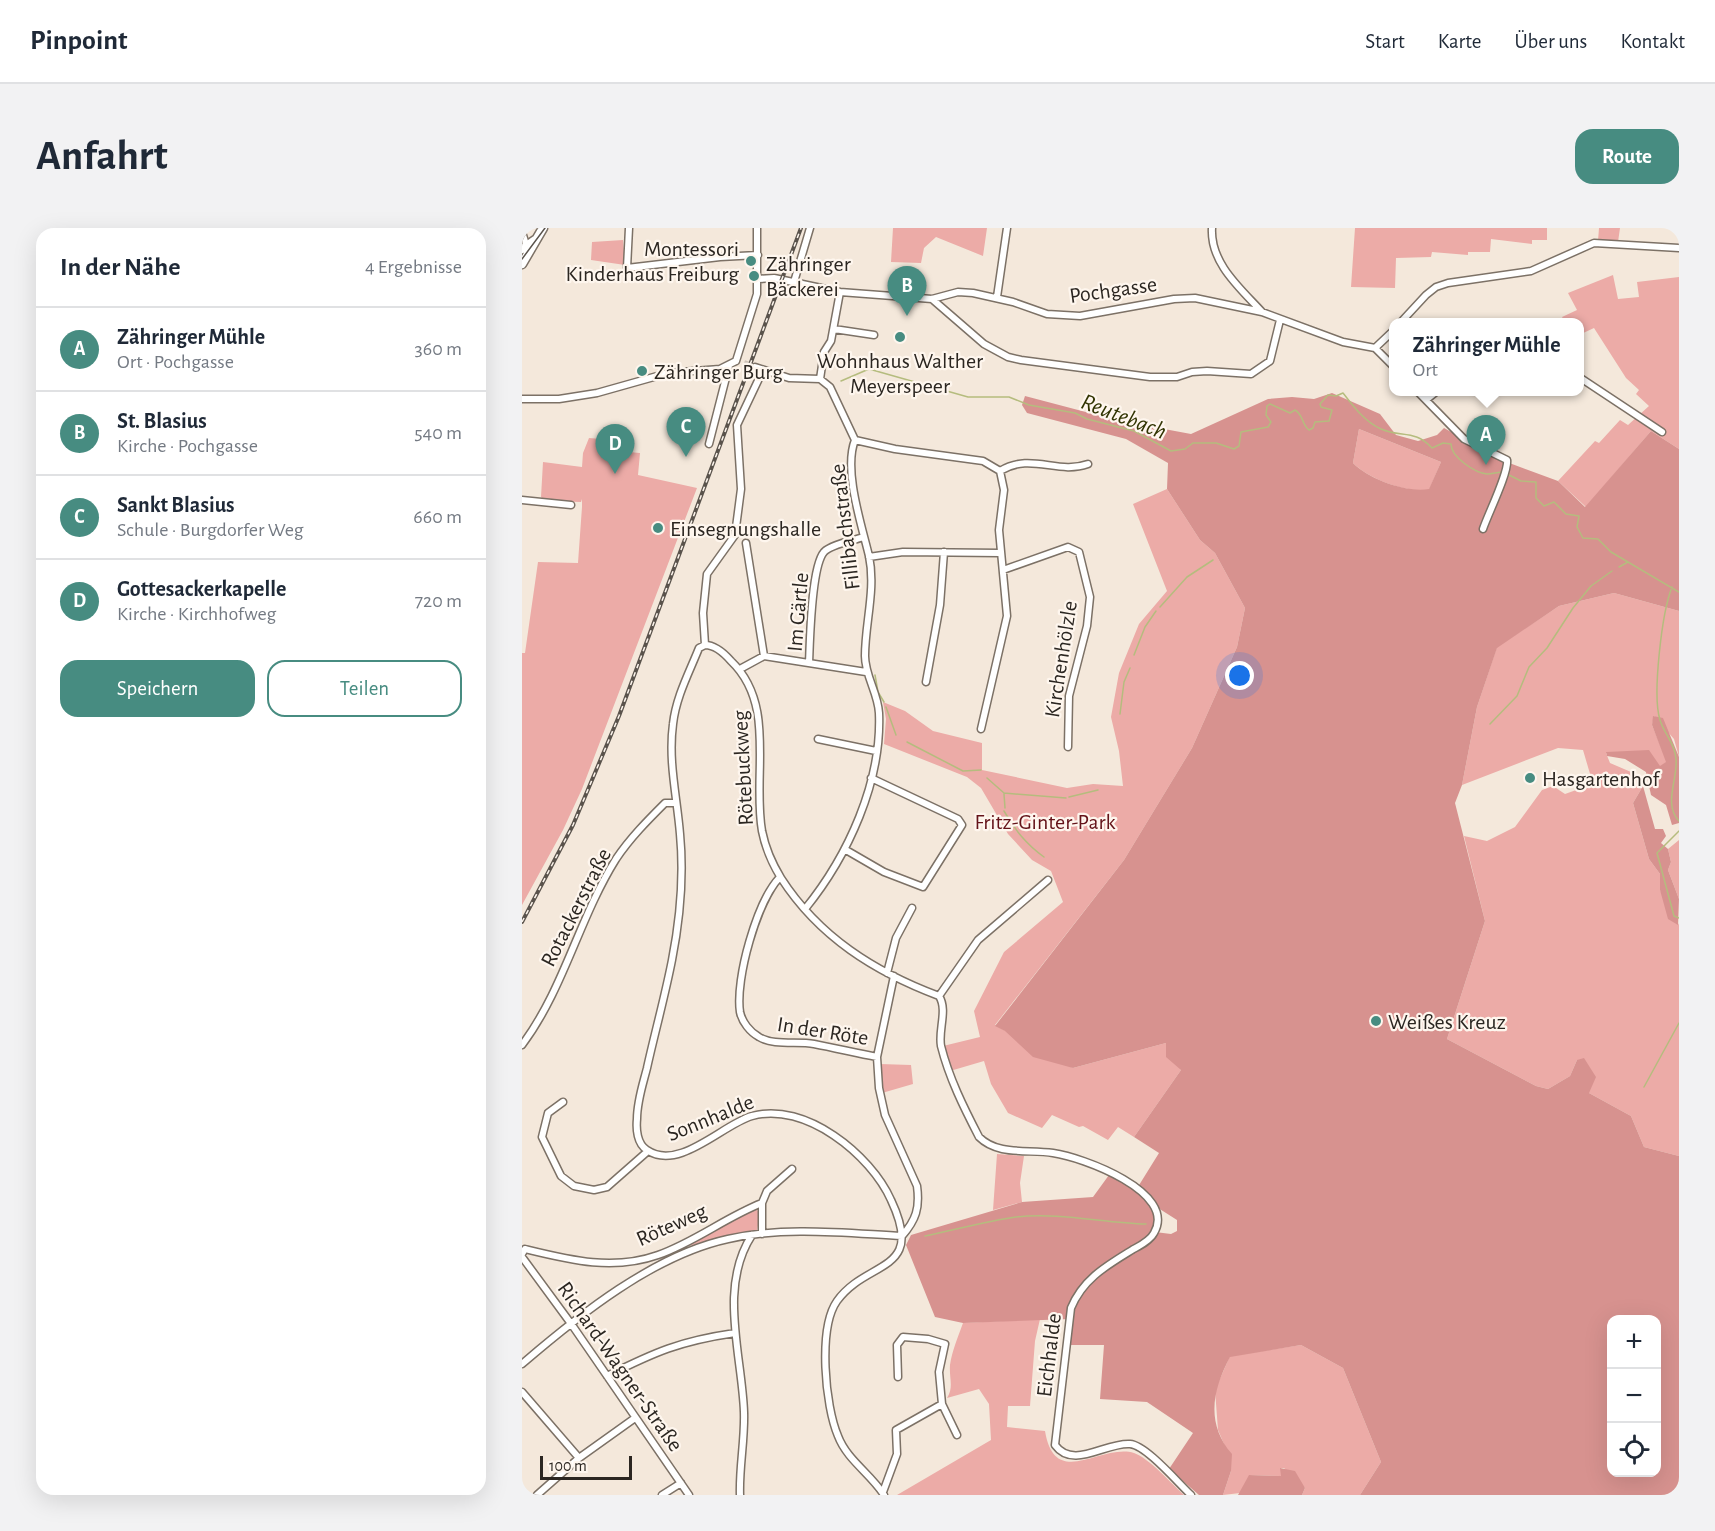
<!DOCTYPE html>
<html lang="de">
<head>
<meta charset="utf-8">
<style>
	:root { --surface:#fff; --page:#f2f2f3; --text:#1f2937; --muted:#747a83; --line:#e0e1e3; --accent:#478c81 }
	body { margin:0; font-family:"Alegreya Sans",sans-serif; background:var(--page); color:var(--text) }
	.controls { position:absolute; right:18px; bottom:18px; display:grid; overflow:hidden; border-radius:12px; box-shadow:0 6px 24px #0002 }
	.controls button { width:54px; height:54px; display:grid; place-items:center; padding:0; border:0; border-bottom:2px solid var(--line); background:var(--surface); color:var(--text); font:30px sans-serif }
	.scale { position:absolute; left:18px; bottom:15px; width:92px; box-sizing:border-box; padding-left:6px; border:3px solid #2b2621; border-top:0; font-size:16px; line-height:21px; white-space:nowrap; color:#2b2621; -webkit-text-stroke:4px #fef6ee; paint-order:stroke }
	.you { position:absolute; left:718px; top:448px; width:21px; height:21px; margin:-15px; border:4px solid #fff; border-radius:50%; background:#1a73e8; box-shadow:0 0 0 9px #1a73e833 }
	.badge { display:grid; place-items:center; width:39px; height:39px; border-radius:50%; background:var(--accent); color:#fff; font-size:20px; font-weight:700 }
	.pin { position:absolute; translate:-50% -50px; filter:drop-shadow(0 2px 3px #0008) }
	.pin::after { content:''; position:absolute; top:32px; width:21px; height:18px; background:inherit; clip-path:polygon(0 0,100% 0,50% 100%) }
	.popup { position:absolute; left:867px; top:90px; width:195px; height:78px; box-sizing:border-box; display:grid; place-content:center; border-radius:12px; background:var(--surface); filter:drop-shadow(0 2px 4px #0005); font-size:20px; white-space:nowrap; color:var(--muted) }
	.popup b { font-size:22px; color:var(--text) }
	.popup::after { content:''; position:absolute; left:50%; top:100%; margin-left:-12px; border:12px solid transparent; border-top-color:var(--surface) }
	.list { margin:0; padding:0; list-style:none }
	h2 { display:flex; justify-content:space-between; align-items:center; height:78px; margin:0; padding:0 24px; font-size:26px }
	h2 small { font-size:20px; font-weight:400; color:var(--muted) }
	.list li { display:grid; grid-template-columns:39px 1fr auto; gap:18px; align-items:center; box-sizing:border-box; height:84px; padding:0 24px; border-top:2px solid var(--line) }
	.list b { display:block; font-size:22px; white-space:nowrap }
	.list p { margin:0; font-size:20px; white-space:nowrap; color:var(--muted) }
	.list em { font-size:20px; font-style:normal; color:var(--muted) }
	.actions { display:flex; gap:12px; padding:18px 24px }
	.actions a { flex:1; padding:14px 0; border:2px solid var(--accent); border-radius:18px; text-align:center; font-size:21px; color:var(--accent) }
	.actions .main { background:var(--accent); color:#fff }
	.icon { flex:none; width:33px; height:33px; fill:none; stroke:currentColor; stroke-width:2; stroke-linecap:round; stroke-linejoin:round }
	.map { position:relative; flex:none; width:1157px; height:1267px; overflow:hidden; border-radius:18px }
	header { display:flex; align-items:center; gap:36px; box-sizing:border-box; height:84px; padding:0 30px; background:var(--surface); border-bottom:2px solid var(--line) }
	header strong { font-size:28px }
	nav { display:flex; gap:33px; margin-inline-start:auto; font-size:21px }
	.intro { display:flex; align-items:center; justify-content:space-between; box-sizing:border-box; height:144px; padding:0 36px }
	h1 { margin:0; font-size:42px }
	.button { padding:15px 27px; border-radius:18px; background:var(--accent); color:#fff; font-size:21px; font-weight:700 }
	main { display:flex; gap:36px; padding:0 36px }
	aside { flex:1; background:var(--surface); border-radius:18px; box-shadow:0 6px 24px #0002 }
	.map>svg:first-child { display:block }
	.green { fill:#ecaba7 }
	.forest { fill:#d7928f; fill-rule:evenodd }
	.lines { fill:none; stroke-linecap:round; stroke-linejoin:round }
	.stream { stroke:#b5bc7e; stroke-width:1.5 }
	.street-tunnel { stroke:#ccc1b6; stroke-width:6; stroke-dasharray:6 3; stroke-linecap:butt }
	.street-casing { stroke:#7c7166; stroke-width:9 }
	.secondary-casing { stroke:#7c7166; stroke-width:11 }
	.street { stroke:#fff; stroke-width:6 }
	.secondary { stroke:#fff; stroke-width:8 }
	.tram { stroke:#5a534c; stroke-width:1.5 }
	.rail-casing { stroke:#5a534c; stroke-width:4 }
	.rail { stroke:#fef6ee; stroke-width:1.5; stroke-dasharray:4.5; stroke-linecap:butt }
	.poi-dot { fill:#478c81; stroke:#fef6ee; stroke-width:2 }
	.labels { text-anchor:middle; stroke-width:4.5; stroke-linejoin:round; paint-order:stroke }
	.poi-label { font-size:22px; fill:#2b2621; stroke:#fef6ee; text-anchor:start }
	.street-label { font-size:22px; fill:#2b2621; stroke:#fef6ee }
	.park-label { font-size:22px; fill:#641319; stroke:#fef6ee }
	.water-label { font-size:24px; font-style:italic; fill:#313402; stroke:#fef6ee }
</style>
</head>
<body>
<header>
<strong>Pinpoint</strong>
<nav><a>Start</a><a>Karte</a><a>Über uns</a><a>Kontakt</a></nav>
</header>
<div class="intro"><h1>Anfahrt</h1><a class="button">Route</a></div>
<main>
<aside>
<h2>In der Nähe<small>4 Ergebnisse</small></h2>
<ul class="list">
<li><span class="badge">A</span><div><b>Zähringer Mühle</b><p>Ort · Pochgasse</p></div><em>360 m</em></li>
<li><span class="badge">B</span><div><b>St. Blasius</b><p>Kirche · Pochgasse</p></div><em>540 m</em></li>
<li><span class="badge">C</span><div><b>Sankt Blasius</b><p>Schule · Burgdorfer Weg</p></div><em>660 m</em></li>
<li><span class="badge">D</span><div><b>Gottesackerkapelle</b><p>Kirche · Kirchhofweg</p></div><em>720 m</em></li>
</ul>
<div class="actions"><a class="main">Speichern</a><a>Teilen</a></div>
</aside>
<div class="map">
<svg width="1157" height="1267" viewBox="0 0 1157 1267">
	<rect width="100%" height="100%" fill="#f4e8db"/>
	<path class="green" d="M371,0H465L461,28L414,9L402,20L399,35L369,34Z
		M833,0H1025V12H1010V16L969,11L968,24H946V27L910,24L909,29L874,30L873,60L829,59Z
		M1077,0H1098L1096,14L1076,13Z
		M101,12L103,37L69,32L70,14Z
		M1091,47L1096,71L1117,69L1115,54L1157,49V221L1129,203L1064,279L1036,253L1073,213L1077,215L1098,192L1106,197L1127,178L1114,166L1117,162L1104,150L1072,100L1057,107V94H1043L1040,89L1055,82L1046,65Z
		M837,201L919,234L907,262C884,265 847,251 831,235Z
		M67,210L92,212L95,223L118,225L116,247L175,260L60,561L41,602L0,677V425H3L16,334L56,335L60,279V271L59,274L23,273L19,269L21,234L60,239L61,225Z
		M645,261L678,312L693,325L723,380L715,419L670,520L602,632L473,797L551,840L644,815L659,842L612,909L596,899L586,912L561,898L557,899L530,887L520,900L486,885L469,856L462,833L428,843L421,818L458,809L452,783L482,724L541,674L529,643L510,632L486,606L459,560L445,549L362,516L364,491L361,474L383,483L411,503L460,515V542L545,560L571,556L601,558L597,523L589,489L597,445L617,396L645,363L611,276Z
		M1092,365L1157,383V529L1152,511L1132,488L1130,497L1145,534L1138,539L1084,525L1088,535L1109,544L1121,558L1111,575L1127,631L1138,646V662L1157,697V928L1122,919L1109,888L1067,865L1055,832L1048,848L1026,861L1014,858L925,811L963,693L942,608L965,613L993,599L1020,562L1031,558L1043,566L1071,556L1061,522L1036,520L940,557L955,479L975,419L1037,378Z
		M1157,612V671L1146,642L1149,634L1146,621Z
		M358,836L389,837L391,856L360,865Z
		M475,926L502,928L498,955L500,974L471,982Z
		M234,979L238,988L235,1002L162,1019V1016Z
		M518,1091L513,1113L508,1178H486L485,1199L523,1203C533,1263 579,1215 612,1225C627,1230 650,1256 662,1267H375L469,1212L467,1176L457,1161L425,1170C432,1159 427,1150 428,1137C430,1123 436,1109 441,1095Z
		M779,1117L821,1140L859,1234L838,1267H780L783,1260L762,1240H759V1248L728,1247L718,1265L701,1267L709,1243L708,1230L696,1202L693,1162L708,1128Z"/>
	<path class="forest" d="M810,165L858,186L874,207L896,213L915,207L922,200L982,233L1036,253L1063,279L1129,203L1157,221V383L1092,365L1037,378L975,420L955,479L940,557L933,575L963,693L925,811L1014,858L1026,861L1048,848L1055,832L1062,830L1074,849L1067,865L1109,888L1122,919L1157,928V1267H838L859,1234L821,1140L779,1117L708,1129C691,1161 683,1195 710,1226L709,1243L701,1267H677L647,1241L671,1205L625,1174L578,1171L582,1117H545L548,1091L441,1095L413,1089L384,1017L389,1007L500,974L571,969L587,947L614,962L637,925L612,909L659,842L644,829V815L551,840L511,829L483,803L473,798L602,632L670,520L715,419L723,380L693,325L678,312L645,261L646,235L604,211L505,185L500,177L503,168L594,192L669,206L746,171L770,169L792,171ZM837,201L919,234L907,261C884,265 847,251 831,235ZM633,978L655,992V1003L649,1006L633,1004ZM1090,1092H1134V1244H1090Z
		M1131,488L1141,490L1157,529V595L1150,597L1144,577L1129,567L1124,544L1103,531L1085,528L1084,524L1127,522L1138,538L1144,534L1130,497Z
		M1121,558L1133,601H1141L1144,608L1139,615L1146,621L1149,634L1146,642L1157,671L1156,697L1146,691L1138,662V646L1127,631L1111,575Z
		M758,1240L773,1243L783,1260L780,1267H716L727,1247L759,1248Z"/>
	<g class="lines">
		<path class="stream" d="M319,153L347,141L446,169H487L507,177L553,185L565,191L612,203L649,223L663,221L671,215H694L712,221L717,218L719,204L746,199L749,194L744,187L745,178L748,176L768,185L773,182C781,186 780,197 787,202L791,200L793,194L807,193L810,182L799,179L798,176L806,167L814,168L821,165C831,178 843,194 859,201C880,210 892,201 910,220L921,215L929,216C929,229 953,245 965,246C970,246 976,244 981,244
			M985,246L999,253L1014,254V270L1022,278L1032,274L1044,286L1057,288L1055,299L1061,310L1076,311L1089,324L1157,364
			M1097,339L1106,334
			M1150,359C1140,384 1130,467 1138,492C1142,506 1153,515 1154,531C1156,551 1141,576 1157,593
			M638,379L665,349L691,332
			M612,427L623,399L634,383
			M353,447L356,464L362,474
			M364,479L374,507
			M598,486L602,454L608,440
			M968,496L995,468L1007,439L1025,420L1051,380L1069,358L1090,343
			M385,514L441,543L459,542
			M465,550L482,565L544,570
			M482,566L483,580
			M547,569L576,562
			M482,583C493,602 504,616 522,629
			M1157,603L1135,625L1152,688L1157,690
			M1122,859L1157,795
			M403,1008C433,1002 464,993 494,989C537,984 582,995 624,996"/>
		<path class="street-tunnel" d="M222,135L233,139"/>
		<defs>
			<path id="street" d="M107,0L105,40L198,29L236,27
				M690,0C688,35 718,60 740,84
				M0,4L5,20
				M236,51L252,50L318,64L410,71L436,64L451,65L491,74L525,86L558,88L652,71L673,70L740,84L821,114L853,120L871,138
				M272,54L288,0
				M475,69L485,0
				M410,71L462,116L486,129L499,132L628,149H655L670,144L685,143L729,146L748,133L758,92
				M879,94L904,67L914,59L926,55L1009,43L1072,15L1157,20
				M312,101L352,107
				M853,120L871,103
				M214,133L235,66V0
				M233,139L267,150L298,151L308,159L333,212
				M1057,149L1140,204
				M298,151L302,124L309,113L318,64
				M896,164L942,211L985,232C987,244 966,286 961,301
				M0,171H37L75,165L146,145L198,141L214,133
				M904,172L914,164
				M333,212L373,221L461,233L478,243C509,224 535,247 566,236
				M187,216L207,138
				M0,272L49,277
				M224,315L242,428
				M347,329L381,324L478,325
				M481,342L546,319L557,324L568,369L565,398L547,468L546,519
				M183,417L177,420C167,445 154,469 151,496C146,533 155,569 158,606C162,648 158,691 150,732C143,768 133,804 125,840C121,856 115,873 115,891C114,901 115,916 125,922C157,944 201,896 230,888C283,873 349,927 369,972C404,1046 345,1031 315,1073C296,1100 303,1178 316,1208C325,1232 349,1246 362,1267
				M183,417C193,417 202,425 209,433C255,477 230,546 240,603C243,618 251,637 259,650C297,709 353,744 417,768
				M183,417L181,385L185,346L213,307L219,261L215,197L241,142
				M287,435C288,414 289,339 302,324C310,316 331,313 341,309
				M218,441L242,428L344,444
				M404,454L418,377L422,324
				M459,501L485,388L477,302L482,262L478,243
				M296,511L354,523
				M324,622L362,644L401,659L440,597L436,591L349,550
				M258,649C235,673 213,751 218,784C220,794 228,804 237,809C252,818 275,813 292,816C313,820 334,825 355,829
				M283,681C326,628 360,554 357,485C356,465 343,448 343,428C343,395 354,361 347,328C340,298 321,242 333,212
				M365,745L374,710L390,680
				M417,768C426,782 416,802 419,818C427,850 442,880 457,909C476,928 506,921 531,925C560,929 656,964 632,1005C628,1013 617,1018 610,1022C584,1038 561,1051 549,1080L533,1217C551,1242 584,1214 608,1216C624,1217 656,1255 669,1267
				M417,768L456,712L526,652
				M0,817C42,761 57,690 94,631C108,610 126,592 143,575H154
				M41,874L26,885L20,909L39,948L52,958L72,962L85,959L126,923
				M240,1006V975
				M0,1026L3,1021C48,1032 91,1043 136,1027C173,1014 204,989 240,975L245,963L270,941
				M0,1029L50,1097L167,1267
				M0,1136C57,1087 132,1027 206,1011C264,998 322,1005 380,1008C394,992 398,980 395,958L363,887L357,860L355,829L372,748
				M85,1148C133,1124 158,1113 213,1105
				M0,1164L57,1230
				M420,1176L435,1207
				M361,1264L375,1226L374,1202L420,1176L417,1144L423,1116L406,1111L381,1109L375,1117L376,1149
				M15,1267L57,1230L113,1190
				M140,1267L159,1255
				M218,1267C217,1239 223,1212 222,1184C220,1127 196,1059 230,1007"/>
			<path id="secondary" d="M0,21L13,12
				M0,36L21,0"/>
		</defs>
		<use href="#street" class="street-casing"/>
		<use href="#secondary" class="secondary-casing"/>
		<use href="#street" class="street"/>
		<use href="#secondary" class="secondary"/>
		<path class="tram" d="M0,31L23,0"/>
		<defs>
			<path id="rail" d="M0,694L51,597L97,488L279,0"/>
		</defs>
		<use href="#rail" class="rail-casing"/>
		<use href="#rail" class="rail"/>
	</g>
	<g class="poi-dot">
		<circle cx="229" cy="33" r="6"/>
		<circle cx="232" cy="48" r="6"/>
		<circle cx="378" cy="109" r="6"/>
		<circle cx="120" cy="143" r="6"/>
		<circle cx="136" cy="300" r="6"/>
		<circle cx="1008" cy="550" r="6"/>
		<circle cx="854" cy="793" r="6"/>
	</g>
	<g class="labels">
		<g class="poi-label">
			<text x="217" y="28" text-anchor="end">Montessori<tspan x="217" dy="25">Kinderhaus Freiburg</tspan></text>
			<text x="244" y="43">Zähringer<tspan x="244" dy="25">Bäckerei</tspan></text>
			<text x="378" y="140" text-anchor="middle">Wohnhaus Walther<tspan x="378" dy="25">Meyerspeer</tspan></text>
			<text x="132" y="151">Zähringer Burg</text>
			<text x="148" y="308">Einsegnungshalle</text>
			<text x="1020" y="558">Hasgartenhof</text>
			<text x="866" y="801">Weißes Kreuz</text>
		</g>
		<g class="street-label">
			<text transform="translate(591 61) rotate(-8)" y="8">Pochgasse</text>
			<text transform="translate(322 299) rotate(-97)" y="8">Fillibachstraße</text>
			<text transform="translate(275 384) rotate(-85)" y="8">Im Gärtle</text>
			<text transform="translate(538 431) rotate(-81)" y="8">Kirchenhölzle</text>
			<text transform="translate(220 540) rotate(-93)" y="8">Rötebuckweg</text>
			<text transform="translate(53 679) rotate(-63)" y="8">Rotackerstraße</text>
			<text transform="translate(301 802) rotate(9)" y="8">In der Röte</text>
			<text transform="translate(188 889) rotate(-22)" y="8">Sonnhalde</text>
			<text transform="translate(149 996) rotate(-24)" y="8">Röteweg</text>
			<text transform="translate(526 1127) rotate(-83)" y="8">Eichhalde</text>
			<text transform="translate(99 1138) rotate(55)" y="8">Richard-Wagner-Straße</text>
		</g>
		<g class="park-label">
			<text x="523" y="601">Fritz-Ginter-Park</text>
		</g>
		<g class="water-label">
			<text transform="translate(602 188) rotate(21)" y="8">Reutebach</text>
		</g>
	</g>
</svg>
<div class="controls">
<button>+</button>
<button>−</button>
<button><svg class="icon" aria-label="locate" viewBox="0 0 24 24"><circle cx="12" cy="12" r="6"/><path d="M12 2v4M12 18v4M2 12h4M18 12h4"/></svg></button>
</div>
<div class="scale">100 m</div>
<div class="you"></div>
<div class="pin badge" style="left:964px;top:237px">A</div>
<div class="popup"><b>Zähringer Mühle</b>Ort</div>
<div class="pin badge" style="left:385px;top:88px">B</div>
<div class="pin badge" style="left:164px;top:229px">C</div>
<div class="pin badge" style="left:93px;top:246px">D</div>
</div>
</main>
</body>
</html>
